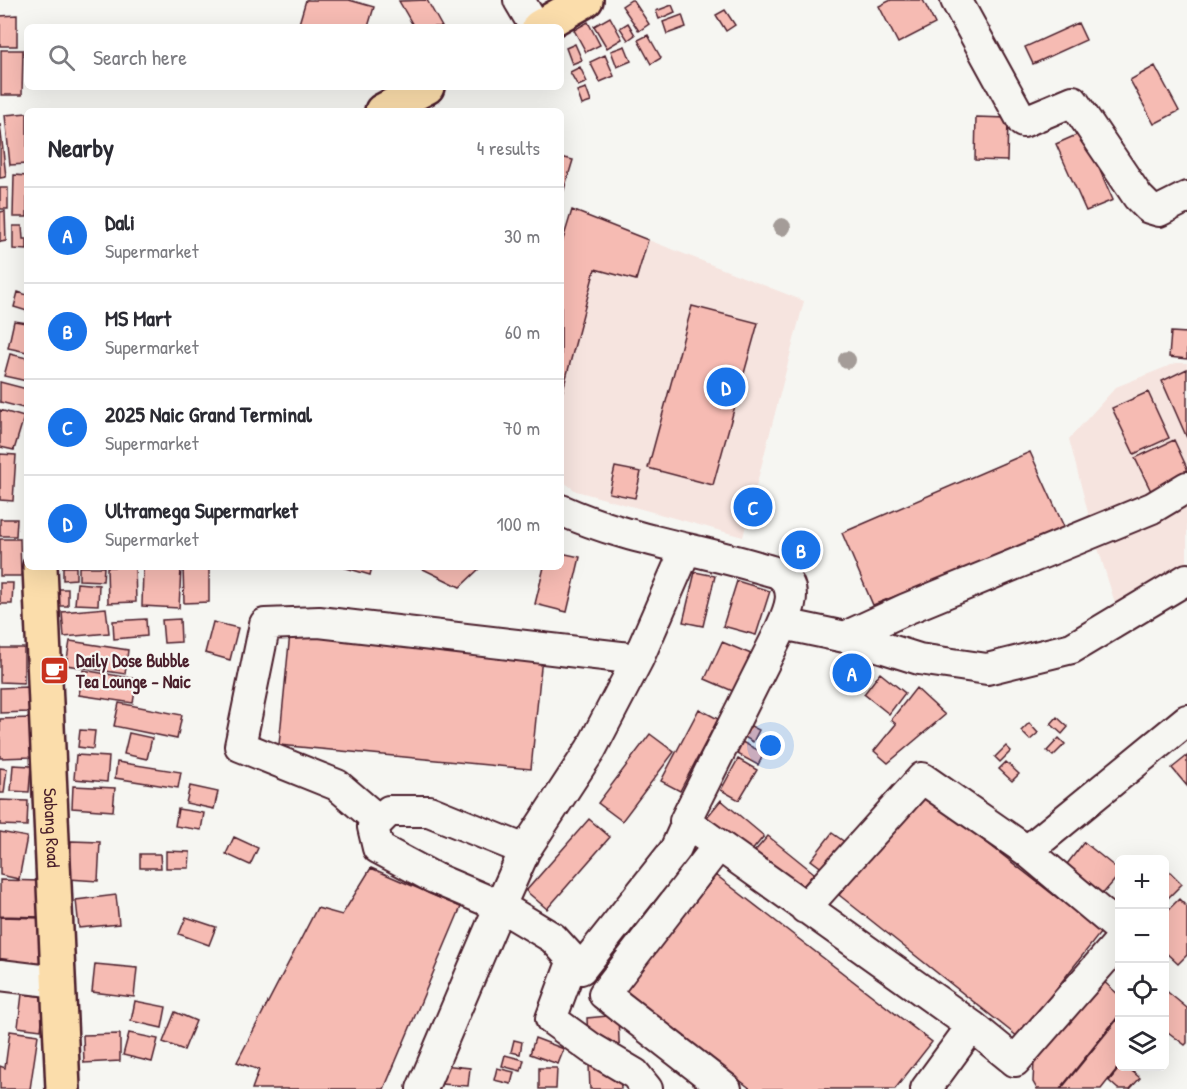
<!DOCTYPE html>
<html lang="en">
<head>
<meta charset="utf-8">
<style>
	:root { --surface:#fff; --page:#f2f2f3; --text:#2b2b33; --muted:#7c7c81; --line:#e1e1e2; --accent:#1a73e8 }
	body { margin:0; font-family:"Patrick Hand",sans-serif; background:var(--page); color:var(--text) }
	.controls { position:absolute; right:18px; bottom:18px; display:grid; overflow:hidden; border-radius:9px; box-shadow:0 6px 24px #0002 }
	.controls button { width:54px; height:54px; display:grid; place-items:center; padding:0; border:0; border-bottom:2px solid var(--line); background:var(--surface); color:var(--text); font:30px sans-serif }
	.you { position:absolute; left:771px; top:746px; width:21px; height:21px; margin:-15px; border:4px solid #fff; border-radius:50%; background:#1a73e8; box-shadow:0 0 0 9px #1a73e833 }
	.badge { display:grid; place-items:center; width:39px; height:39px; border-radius:50%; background:var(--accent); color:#fff; font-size:20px; font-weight:700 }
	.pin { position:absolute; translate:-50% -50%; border:3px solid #fff; box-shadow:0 2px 6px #0006 }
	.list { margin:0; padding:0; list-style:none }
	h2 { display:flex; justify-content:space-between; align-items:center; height:78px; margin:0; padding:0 24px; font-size:26px }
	h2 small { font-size:20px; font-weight:400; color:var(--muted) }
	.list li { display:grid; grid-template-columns:39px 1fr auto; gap:18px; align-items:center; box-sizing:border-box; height:96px; padding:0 24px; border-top:2px solid var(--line) }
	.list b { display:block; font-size:22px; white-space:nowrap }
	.list p { margin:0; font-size:20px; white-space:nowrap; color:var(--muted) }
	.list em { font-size:20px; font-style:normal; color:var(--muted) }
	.icon { flex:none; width:33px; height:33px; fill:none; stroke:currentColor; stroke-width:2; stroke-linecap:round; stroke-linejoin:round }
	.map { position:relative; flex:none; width:1187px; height:1089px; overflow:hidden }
	.search { position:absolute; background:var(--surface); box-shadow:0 6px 24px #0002; left:24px; top:24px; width:540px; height:66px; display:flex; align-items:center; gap:15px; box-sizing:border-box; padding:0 21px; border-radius:9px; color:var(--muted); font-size:22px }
	.panel { position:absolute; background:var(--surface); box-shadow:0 6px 24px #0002; left:24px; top:108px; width:540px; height:462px; border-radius:9px }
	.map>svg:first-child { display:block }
	.built { fill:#f6e4df }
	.building { fill:#f6bbb3; stroke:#4a1f2b; stroke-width:1.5 }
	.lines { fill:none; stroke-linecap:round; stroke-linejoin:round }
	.minor-casing { stroke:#4a1f2b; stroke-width:34 }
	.major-casing { stroke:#4a1f2b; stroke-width:38 }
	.minor { stroke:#f6f6f2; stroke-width:30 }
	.major { stroke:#fbddab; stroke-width:33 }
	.tree { fill:#a49c98 }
	.labels { text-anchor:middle; stroke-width:4.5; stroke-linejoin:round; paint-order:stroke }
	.poi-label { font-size:18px; font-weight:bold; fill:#4a1f2b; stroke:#f6f6f2; text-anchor:start }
	.street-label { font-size:18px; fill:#4a1f2b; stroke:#f6f6f2 }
</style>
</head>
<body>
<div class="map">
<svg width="1187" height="1089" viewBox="0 0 1187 1089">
	<rect width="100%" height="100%" fill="#f6f6f2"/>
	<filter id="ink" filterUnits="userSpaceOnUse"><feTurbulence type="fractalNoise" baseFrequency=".0167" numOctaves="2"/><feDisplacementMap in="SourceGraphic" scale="12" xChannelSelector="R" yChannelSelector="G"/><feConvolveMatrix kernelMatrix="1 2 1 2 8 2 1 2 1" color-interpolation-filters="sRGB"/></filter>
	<g filter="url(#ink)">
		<path class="built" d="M572,210L804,301L743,537L576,491L561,480V246Z
			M1176,363H1187V576L1120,619L1093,532L1069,439L1116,387Z"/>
		<path class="building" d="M306,0H349L374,7L368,27H298Z
			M427,0L442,27H414L399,1Z
			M631,0H633L649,24L639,31L622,6Z
			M891,0H923L935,24L898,43L879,6Z
			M672,5L675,12L659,19L656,11Z
			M725,10L735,25L726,31L716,15Z
			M17,15V46H0V16Z
			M682,15L686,27L667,34L663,22Z
			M610,17L622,39L607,48L594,26Z
			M588,22L600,45L586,52L574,30Z
			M628,23L635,35L628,40L620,28Z
			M1078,23L1086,40L1033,64L1025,47Z
			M648,35L661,58L651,64L638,40Z
			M575,44L582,60L572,64L566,48Z
			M625,46L631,61L617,67L611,51Z
			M1,50H23L22,95H1Z
			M605,55L614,76L600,82L590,62Z
			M1155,66L1179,111L1154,124L1130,80Z
			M580,67L587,82L578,86L570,72Z
			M586,88L591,102L582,105L577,91Z
			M27,113V164L10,165L5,115Z
			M976,117L1008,118L1007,161L975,160Z
			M0,124L6,177L0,178Z
			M1083,132L1113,200L1086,211L1056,144Z
			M561,157L573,160L563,193L561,192Z
			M14,175L27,176V217H13Z
			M0,188H8V209H0Z
			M572,210L648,240L636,280L595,269L561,397V246Z
			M5,211L6,241L0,242V212Z
			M13,226H22L23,239H27V250L13,249Z
			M18,292L27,295V311L14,307Z
			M692,306L758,323L713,485L648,468Z
			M14,321L27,323V352L8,348Z
			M1171,332L1187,333V359L1169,357Z
			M10,354L27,358V381L4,376Z
			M1187,369V438L1162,381Z
			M0,382L27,389V409L0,402Z
			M1148,392L1169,438L1134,454L1112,408Z
			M0,410L24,417L14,450L0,447Z
			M1174,440L1187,468V473L1151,491L1135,458Z
			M1030,452L1065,529L873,605L842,533Z
			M0,454L16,455L13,501L0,500Z
			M615,467L641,472L635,498L609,493Z
			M0,519H17L16,536H0Z
			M0,539H20L21,576H0Z
			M561,553L580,557L567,612L535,604L544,567H561Z
			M63,567H76V579L63,580Z
			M79,567H104L103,581L79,580Z
			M107,567H135L136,602L108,603Z
			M143,567L181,568L179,608L142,606Z
			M183,567H209V602L184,603Z
			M343,567H372L370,575Z
			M419,567H481L460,587Z
			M695,572L715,576L703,626L683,622Z
			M737,581L770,591L756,635L723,626Z
			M0,583H13L12,604H0Z
			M77,583L99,585L98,605L75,604Z
			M59,589H68V606H58Z
			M106,608L109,633L64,637L62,612Z
			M146,619L147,636L114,639L113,621Z
			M180,619L181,642L164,643L162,620Z
			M213,622L238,628L230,660L205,653Z
			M290,633L542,657L531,769L279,745Z
			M70,641L128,650L125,674L66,665Z
			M722,642L751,654L735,692L705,679Z
			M0,648H24V683L0,682Z
			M83,670L137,679L133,703L79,695Z
			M880,673L905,693L889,714L864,694Z
			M28,687L29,712L0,713V688Z
			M916,688L945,715L888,763L874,751L896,724L891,720Z
			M119,703L182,715L177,739L114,726Z
			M699,709L718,719L680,791L661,781Z
			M1057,717L1068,727L1062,734L1051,724Z
			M30,718L31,757L0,758V719Z
			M1029,723L1038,733L1030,740L1021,731Z
			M747,724L759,730L753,742L741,735Z
			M80,730L95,731L93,749L78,747Z
			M129,733L152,738L147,759L124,754Z
			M650,734L674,752L622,821L598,803Z
			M1059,738L1065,744L1053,756L1047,751Z
			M740,741L764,753L758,765L734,752Z
			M1006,746L1011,751L1000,762L995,757Z
			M76,755L109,757L107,782L74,779Z
			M1187,756V786L1172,768Z
			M738,759L757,770L739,800L721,790Z
			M117,762L181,772L178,788L115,778Z
			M1006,762L1019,774L1012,781L999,769Z
			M13,765L31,766L29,792L11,791Z
			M0,768L7,769L4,793H0Z
			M73,786L115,788L113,811L72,808Z
			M190,786L218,792L214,809L186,803Z
			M921,791L1101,932L1018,1037L839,895Z
			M0,800L28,801L27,826L0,825Z
			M721,800L764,836L746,858L703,822Z
			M178,809L204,813L201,830L175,826Z
			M589,819L610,837L547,909L526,891Z
			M0,832L27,837L19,879L0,875Z
			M832,833L849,845L827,872L811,860Z
			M768,836L814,873L795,896L749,858Z
			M234,837L258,848L250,865L226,854Z
			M71,841L100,842L98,881L69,879Z
			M1084,842L1120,871V874L1100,897L1064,868Z
			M166,851L190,852L189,868H166Z
			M140,854H160L161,868H140Z
			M1164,866L1182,884L1164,902Z
			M371,868L461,907L384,1089H252L259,1070L237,1062L317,908L342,915Z
			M716,875L932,1042L895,1089H751L625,991Z
			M0,880L41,881L40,918L0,917Z
			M116,895L119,924L79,928L76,900Z
			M1179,899L1187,907V955L1178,964L1164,951V914Z
			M0,916L43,917V970H0Z
			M186,917L216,927L209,945L179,934Z
			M95,964L137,968L134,997L92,992Z
			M1101,979L1120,996V1014L1060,1089H1037L1033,1082L1034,1061Z
			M1164,989L1187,1008V1043L1185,1045L1164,1029Z
			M22,994L45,997L41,1030L18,1027Z
			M135,1001L166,1007L162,1028L131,1021Z
			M175,1012L196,1021L184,1050L163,1042Z
			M618,1015L621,1089H590L587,1018Z
			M1120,1016V1065L1101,1089H1061Z
			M10,1031L38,1035L30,1089H0V1066L5,1068Z
			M129,1033L158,1039L152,1062L123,1055Z
			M120,1034V1061L84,1063L83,1035Z
			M535,1038L564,1049L558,1064L530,1054Z
			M514,1040L522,1042L520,1054L511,1052Z
			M505,1055L524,1060L521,1071L502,1066Z
			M443,1065L470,1068L468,1086L442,1084Z
			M1121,1066H1126L1140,1078L1130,1089H1118L1109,1081Z
			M497,1068L514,1072L511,1084L494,1080Z
			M539,1068H557L556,1089H539Z"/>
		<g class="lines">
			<defs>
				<path id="minor" d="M519,0L535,27
					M956,0L1023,122L1073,101L1138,197L1149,208L1159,211L1187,197
					M561,510C625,539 694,548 761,568C766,570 774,571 779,574C802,590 786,616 778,635L685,821L972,1026L1015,1061L1120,941
					M783,624L845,637L906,609L1152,508L1187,487
					M846,636L919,659L987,669L1072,648L1187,579
					M379,821L337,785L240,746L265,624L319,622L638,659
					M718,846L604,994L726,1089
					M525,850L429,811H389L373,827L378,848L434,878L500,906L525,850L591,749L638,659L686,549
					M1027,851L1187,720
					M805,908L922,778L1027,851L1120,929
					M581,969L675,850L687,823
					M0,975L58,982
					M422,1089L500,906L553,938L573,960L551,1019L591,1048L635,1074L647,1089
					M926,1089L972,1026"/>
				<g id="major">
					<path d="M539,27L586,0"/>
					<path d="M382,111L427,87"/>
					<path id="s1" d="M40,567L63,1089"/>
				</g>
			</defs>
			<use href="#minor" class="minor-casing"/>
			<use href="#major" class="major-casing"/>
			<use href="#minor" class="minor"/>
			<use href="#major" class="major"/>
		</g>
		<g class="tree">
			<circle cx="782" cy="227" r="9"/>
			<circle cx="847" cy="360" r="9"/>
		</g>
	</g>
	<defs>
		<symbol id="cafe-square" viewBox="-11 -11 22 22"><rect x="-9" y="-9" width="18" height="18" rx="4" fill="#c8321e" stroke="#f6f6f2"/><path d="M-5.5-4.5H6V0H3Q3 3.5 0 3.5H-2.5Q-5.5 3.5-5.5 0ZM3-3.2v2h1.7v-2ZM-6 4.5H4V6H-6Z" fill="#fff"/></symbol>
	</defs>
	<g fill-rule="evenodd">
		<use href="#cafe-square" x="38" y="654" width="33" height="33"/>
	</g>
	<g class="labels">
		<g class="poi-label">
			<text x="76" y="667">Daily Dose Bubble<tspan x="76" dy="21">Tea Lounge - Naic</tspan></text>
		</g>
		<g class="street-label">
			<text dy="6" stroke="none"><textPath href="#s1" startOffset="261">Sabang Road</textPath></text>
		</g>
	</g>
</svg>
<div class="controls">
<button>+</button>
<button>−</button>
<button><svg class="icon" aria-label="locate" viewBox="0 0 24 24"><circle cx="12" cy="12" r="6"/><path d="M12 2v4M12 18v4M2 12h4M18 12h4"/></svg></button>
<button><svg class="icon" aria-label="layers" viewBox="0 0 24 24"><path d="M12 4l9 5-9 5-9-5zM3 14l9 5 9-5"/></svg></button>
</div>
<div class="you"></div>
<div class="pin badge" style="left:852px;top:673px">A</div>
<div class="pin badge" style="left:801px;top:550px">B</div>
<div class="pin badge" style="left:753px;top:507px">C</div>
<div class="pin badge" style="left:726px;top:387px">D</div>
<div class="search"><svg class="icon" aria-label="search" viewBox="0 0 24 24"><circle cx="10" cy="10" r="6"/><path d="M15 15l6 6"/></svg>Search here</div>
<section class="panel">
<h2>Nearby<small>4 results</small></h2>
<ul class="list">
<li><span class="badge">A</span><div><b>Dali</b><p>Supermarket</p></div><em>30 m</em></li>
<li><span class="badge">B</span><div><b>MS Mart</b><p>Supermarket</p></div><em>60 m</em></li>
<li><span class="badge">C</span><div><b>2025 Naic Grand Terminal</b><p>Supermarket</p></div><em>70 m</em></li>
<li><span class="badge">D</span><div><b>Ultramega Supermarket</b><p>Supermarket</p></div><em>100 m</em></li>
</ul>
</section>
</div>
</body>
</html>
